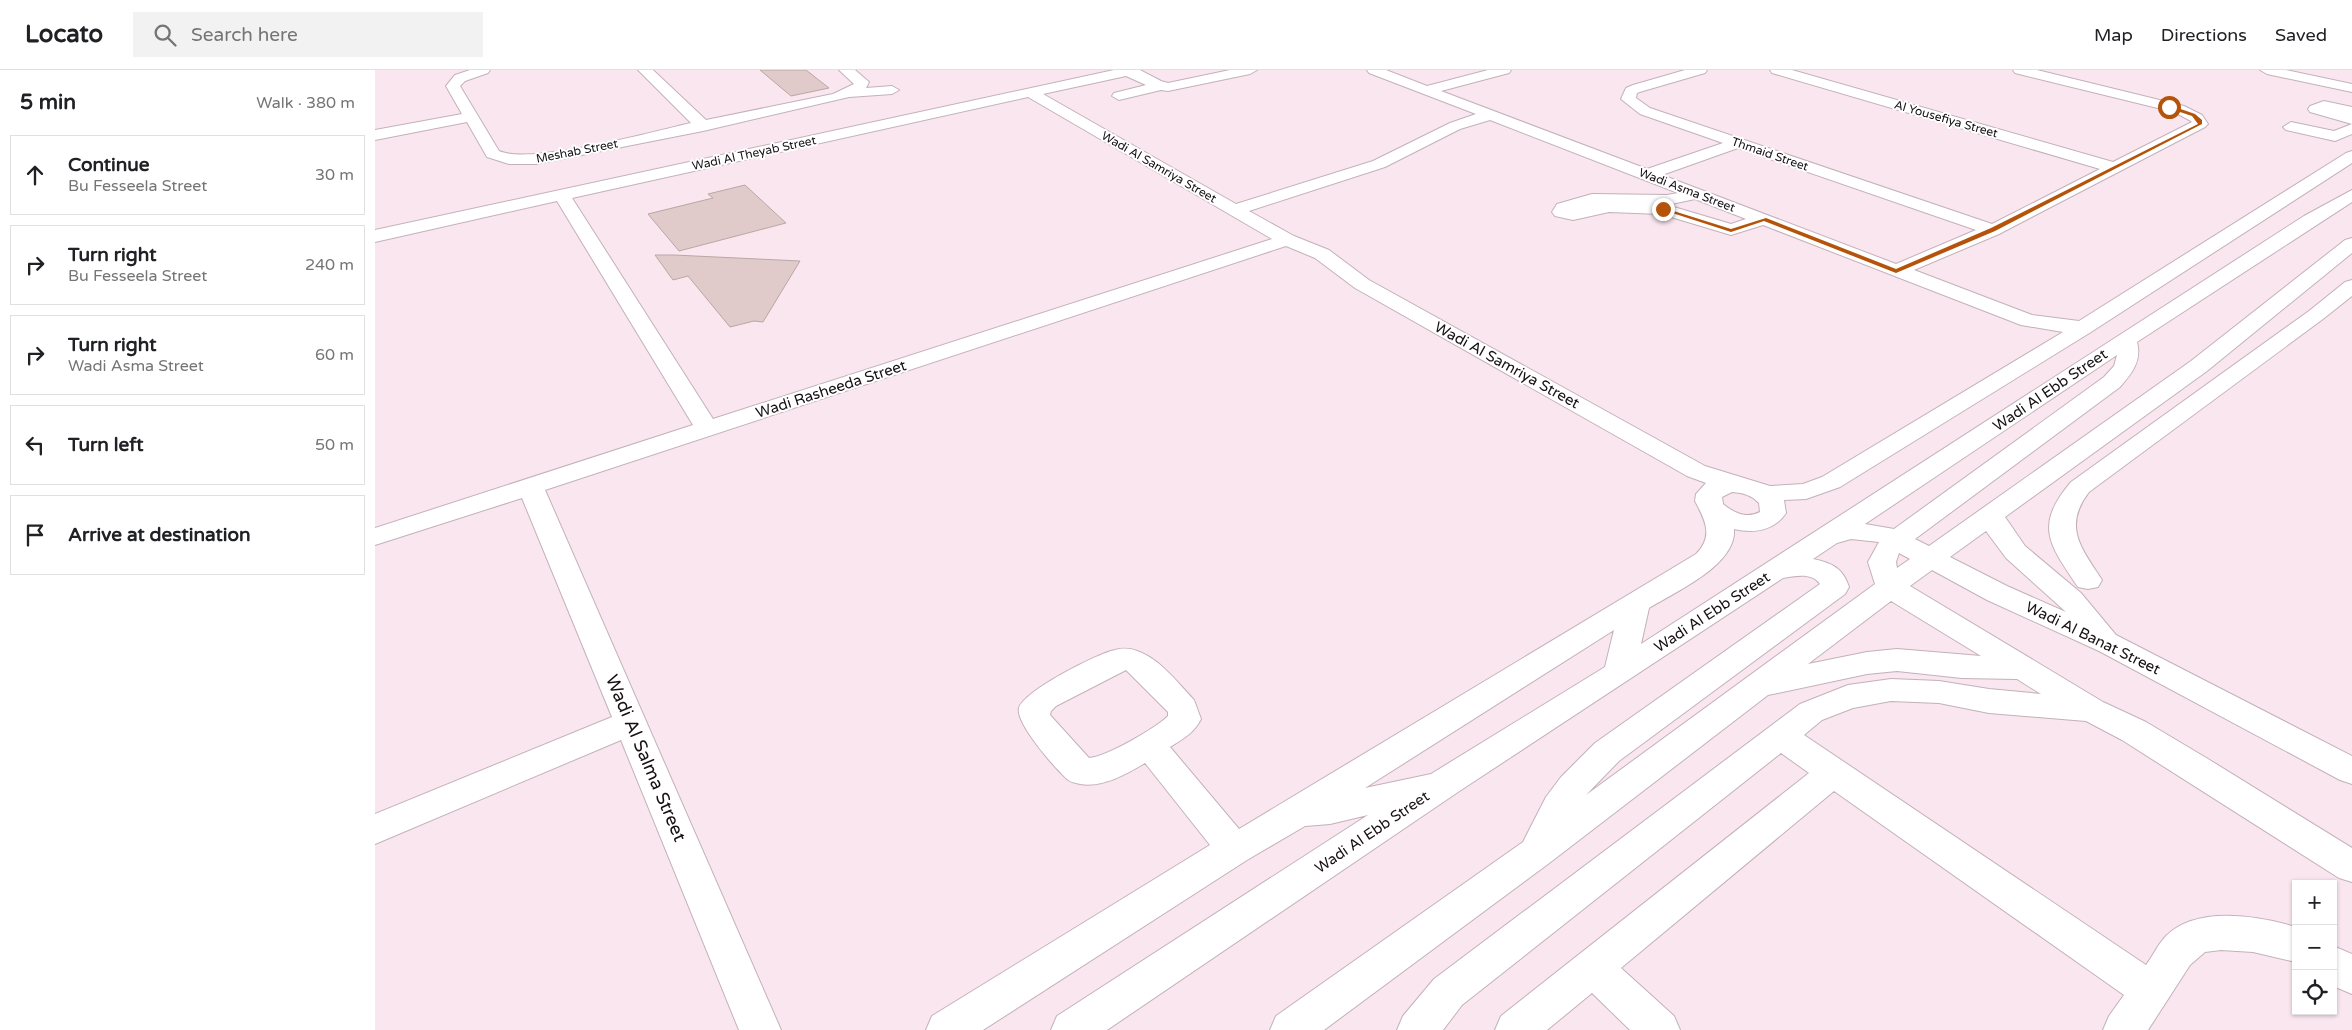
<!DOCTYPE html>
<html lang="en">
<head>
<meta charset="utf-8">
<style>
	:root { --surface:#fff; --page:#f2f2f2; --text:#202124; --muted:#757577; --line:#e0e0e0 }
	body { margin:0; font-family:"Varela Round",sans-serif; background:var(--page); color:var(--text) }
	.controls { position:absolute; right:15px; bottom:15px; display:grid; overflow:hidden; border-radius:0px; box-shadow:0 1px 4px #0004 }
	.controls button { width:45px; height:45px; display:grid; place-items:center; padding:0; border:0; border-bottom:1px solid var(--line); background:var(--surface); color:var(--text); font:25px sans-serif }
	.stop { position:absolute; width:15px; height:15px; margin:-11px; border:4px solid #b45309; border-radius:50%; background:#fff }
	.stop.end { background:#b45309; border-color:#fff; box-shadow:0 1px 5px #0008 }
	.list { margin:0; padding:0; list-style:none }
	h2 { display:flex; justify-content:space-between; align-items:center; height:65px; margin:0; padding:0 20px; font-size:21px }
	h2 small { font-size:16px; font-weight:400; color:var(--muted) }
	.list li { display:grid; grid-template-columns:32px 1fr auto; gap:15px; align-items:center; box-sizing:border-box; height:80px; margin:0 10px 10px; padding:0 10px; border:1px solid var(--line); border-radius:0px }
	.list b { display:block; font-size:19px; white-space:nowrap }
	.list p { margin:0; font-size:16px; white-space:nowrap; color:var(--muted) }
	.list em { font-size:16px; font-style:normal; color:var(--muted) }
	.icon { flex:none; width:28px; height:28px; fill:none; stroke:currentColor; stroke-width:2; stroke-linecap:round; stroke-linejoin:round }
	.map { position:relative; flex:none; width:1977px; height:960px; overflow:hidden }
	header { display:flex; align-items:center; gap:30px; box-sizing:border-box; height:70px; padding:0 25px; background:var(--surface); border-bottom:1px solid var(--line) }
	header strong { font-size:24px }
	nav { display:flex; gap:28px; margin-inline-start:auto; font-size:18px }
	.search { width:350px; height:45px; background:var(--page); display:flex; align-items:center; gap:12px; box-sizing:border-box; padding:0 18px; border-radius:0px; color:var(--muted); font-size:19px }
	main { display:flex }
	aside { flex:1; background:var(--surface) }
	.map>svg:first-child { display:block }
	.building { fill:#e0caca; stroke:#bba6a6 }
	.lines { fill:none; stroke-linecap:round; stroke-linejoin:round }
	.minor-casing { stroke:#c3b1ba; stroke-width:2 }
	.minor { fill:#fff; fill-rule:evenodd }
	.route { fill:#b45309 }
	.labels { text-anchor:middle; stroke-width:4; stroke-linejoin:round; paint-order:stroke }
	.far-street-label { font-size:12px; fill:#161013; stroke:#fff }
	.street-label { font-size:15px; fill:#161013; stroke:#fff }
	.near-street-label { font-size:18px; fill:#161013; stroke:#fff }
</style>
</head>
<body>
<header>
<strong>Locato</strong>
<div class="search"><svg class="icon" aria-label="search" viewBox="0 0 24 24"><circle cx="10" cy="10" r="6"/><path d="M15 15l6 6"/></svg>Search here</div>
<nav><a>Map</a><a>Directions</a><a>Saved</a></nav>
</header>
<main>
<aside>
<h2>5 min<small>Walk · 380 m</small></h2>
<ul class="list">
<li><svg class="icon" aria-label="ahead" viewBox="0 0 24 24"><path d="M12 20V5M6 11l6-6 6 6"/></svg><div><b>Continue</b><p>Bu Fesseela Street</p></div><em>30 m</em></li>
<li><svg class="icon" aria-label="right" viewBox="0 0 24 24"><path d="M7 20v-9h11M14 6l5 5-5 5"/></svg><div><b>Turn right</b><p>Bu Fesseela Street</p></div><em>240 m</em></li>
<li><svg class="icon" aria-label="right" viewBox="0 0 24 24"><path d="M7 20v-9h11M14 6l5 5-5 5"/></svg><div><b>Turn right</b><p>Wadi Asma Street</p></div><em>60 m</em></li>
<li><svg class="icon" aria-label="left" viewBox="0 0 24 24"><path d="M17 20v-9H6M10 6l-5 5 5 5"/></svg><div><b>Turn left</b></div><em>50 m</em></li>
<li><svg class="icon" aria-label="arrive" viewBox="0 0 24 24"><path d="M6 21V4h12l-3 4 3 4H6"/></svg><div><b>Arrive at destination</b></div></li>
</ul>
</aside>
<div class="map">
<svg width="1977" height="960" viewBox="0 0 1977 960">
	<rect width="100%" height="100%" fill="#f9e6ef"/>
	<path class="building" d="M385,0H431L454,18L416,26Z
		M370,115L411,153L304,181L273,144L338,128L333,124Z
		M280,185H299L425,191L388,252L379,251L355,257L313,206L298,210Z"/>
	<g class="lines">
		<defs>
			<path id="minor" d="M95,0H115L113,3L90,11L85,16L124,81C157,95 276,62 316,53L263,0H278L331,50L458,24L479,14L464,0H480L494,12L491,18L517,16L524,20L517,24L474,27L328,61L161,94H134L112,87L92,52L0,70V60L87,44L71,16L80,5Z
				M739,0H765L786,11L793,13L855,0H882L875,4L793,21L786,20L744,30L737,26L739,23L771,15L751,6L668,24L861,134L998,91L1075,53L1101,44L994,3L992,0H1011L1052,16L1113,0H1136L1134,3L1066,21L1272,99L1348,73L1265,44L1246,29L1251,18L1258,15L1310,0H1332L1330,3L1268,21L1262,23L1261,28L1275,38L1617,154L1725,99L1397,3L1395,0H1417L1738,92L1817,52L1816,51L1799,42L1640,3L1638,0H1662L1809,36L1827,45L1833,54L1830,57L1624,164L1539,200L1657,245L1704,251L1971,83L1977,81V93L1716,262L1465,417L1431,429L1409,430L1411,443C1400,460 1379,464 1359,459C1362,495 1300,522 1274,538L1266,574L1929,146L1977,120V132L1762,272C1767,291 1757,303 1745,317L1540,469L1554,476L1816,291L1970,170L1977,168V183L1832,301L1630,447L1650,476L1706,523L1741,565L1977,686V714L1965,710L1724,581L1612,530L1557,500L1535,516L1728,632L1771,652L1833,689L1977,778V812L1964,808L1747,670L1711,651L1614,643L1564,633L1516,631L1478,638L1447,650L1429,665L1771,895C1778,886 1783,874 1791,866C1822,835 1884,846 1921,857V892L1878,882L1846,880L1830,882L1815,895L1773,960H1728L1734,946L1749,925L1459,721L1246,898L1299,946L1305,960H1255L1217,923L1172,960H1120L1126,946L1434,703L1406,683L1087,935L1068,960H1022L1028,946L1059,909L1425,634L1473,615L1516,609L1564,611L1614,619L1666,624L1642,609L1587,608L1522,601L1492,604L1393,625L1173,794L949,960H895L901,946L1148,772L1171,727L1186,707L1220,673L1445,514C1437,502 1420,506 1408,508L1083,722L732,960H676L682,946L993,745L955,754L930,756L872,790L608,960H551L557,946L835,775L770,693C752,704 727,718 705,714C701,713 695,712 692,709C680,698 640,653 644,638C649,621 721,584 740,580C748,578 754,578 762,581C784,588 803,613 819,630L826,649C819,663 808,669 795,677L864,759L1321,484C1339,466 1330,450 1320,431L1321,424L1331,413L1312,406L980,218L940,188L911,176L170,420L406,960H364L246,670L0,774V744L237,647L147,428L0,475V458L318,355L182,131L0,172V160ZM653,27L897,169L338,349L197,128ZM1115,50L1303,123L1292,125L1217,124L1182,134L1177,142L1180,146L1198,150L1234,142L1286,144L1356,165L1388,155L1646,255L1688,262L1447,407L1428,414L1395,416L1330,396L994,210L954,180L919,166L874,141L1010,97L1085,59ZM1363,78L1601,160L1521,194L1287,105ZM1320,129L1371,149L1356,154L1292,135ZM1742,285L1739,296L1729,307L1519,459L1490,454ZM1357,422C1369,423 1376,425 1384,433L1385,442C1371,449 1359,443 1348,434L1347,427ZM1611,461L1631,488L1691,542L1632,516L1575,487ZM1476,469L1504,472L1493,492L1500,514L1211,725L1244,691L1470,524L1474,517C1468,498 1457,493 1438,489L1462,473ZM1524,483L1535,489L1522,498L1521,492ZM1516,531L1606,586L1522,579L1492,582L1433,594ZM1239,560L1230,597L1056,704L990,718ZM751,600L793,642V646C781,658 731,687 714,688L675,645L676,641L681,636Z
				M1885,0H1911L1977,14V22L1892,4Z
				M1949,31L1977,37V64L1960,71L1911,60L1908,57L1916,52L1959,61L1977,54L1935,42L1933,39L1935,36Z
				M1977,210V226L1948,249L1714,422C1687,457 1707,479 1727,510L1723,517L1713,519L1703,517C1674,474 1659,456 1696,412L1934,241L1970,212Z
				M1958,876L1977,884V924L1958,916Z"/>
		</defs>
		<use href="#minor" class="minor-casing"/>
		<use href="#minor" class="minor"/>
	</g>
	<path class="route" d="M1794,35L1820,44L1827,50V54L1620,161L1521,203L1389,151L1356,162L1285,139L1289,138L1356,159L1391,148L1521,199L1616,158L1823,54L1817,46L1793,38Z"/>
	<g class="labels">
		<g class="far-street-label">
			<text transform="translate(1571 49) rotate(16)" y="4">Al Yousefiya Street</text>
			<text transform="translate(202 81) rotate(-11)" y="4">Meshab Street</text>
			<text transform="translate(379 83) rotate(-12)" y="4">Wadi Al Theyab Street</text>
			<text transform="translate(1395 84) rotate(19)" y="4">Thmaid Street</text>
			<text transform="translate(784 97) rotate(30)" y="4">Wadi Al Samriya Street</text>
			<text transform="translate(1312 120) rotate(21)" y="4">Wadi Asma Street</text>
		</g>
		<g class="street-label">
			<text transform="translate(1132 295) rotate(29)" y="5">Wadi Al Samriya Street</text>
			<text transform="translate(456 319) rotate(-18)" y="5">Wadi Rasheeda Street</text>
			<text transform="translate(1675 320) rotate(-34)" y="5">Wadi Al Ebb Street</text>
			<text transform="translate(1337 542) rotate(-33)" y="5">Wadi Al Ebb Street</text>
			<text transform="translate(1718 568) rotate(26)" y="5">Wadi Al Banat Street</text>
			<text transform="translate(997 762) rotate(-34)" y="5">Wadi Al Ebb Street</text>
		</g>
		<g class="near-street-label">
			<text transform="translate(271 688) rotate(67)" y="6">Wadi Al Salma Street</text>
		</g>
	</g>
</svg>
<div class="controls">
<button>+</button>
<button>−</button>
<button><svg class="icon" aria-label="locate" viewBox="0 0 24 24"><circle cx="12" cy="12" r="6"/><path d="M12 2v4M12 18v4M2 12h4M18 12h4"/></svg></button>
</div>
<div class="stop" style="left:1794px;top:37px"></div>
<div class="stop end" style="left:1288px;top:139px"></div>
</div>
</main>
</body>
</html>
